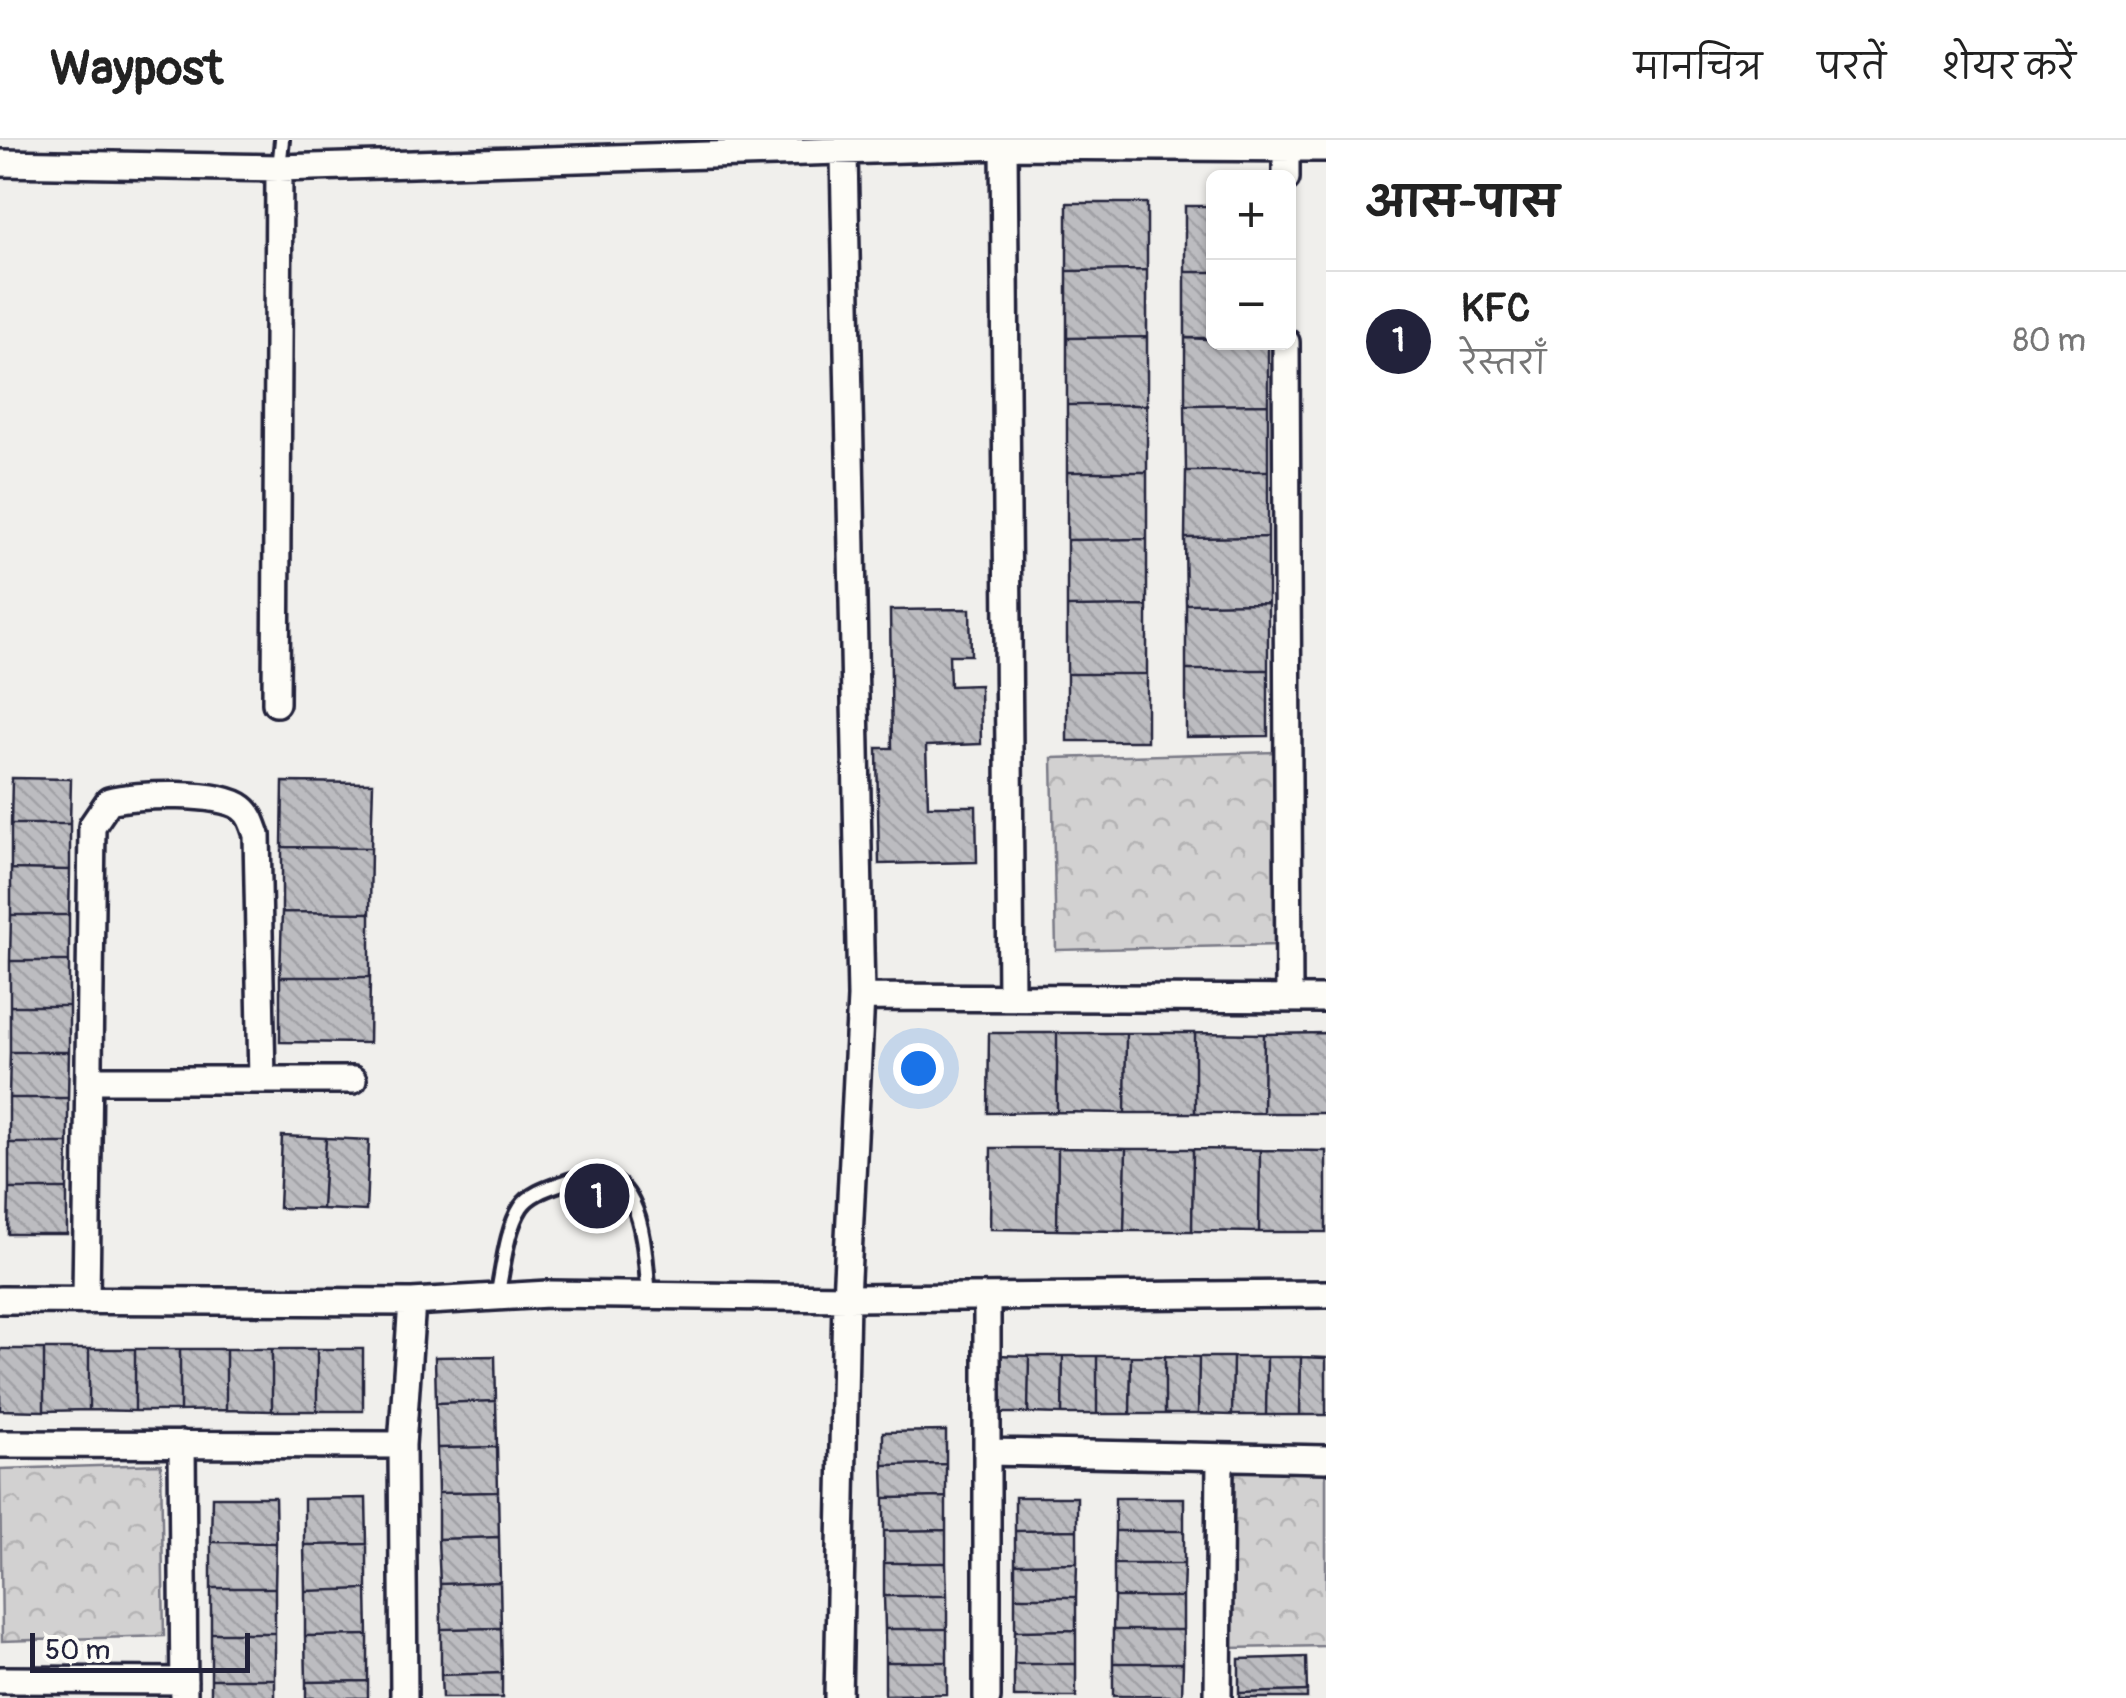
<!DOCTYPE html>
<html lang="hi">
<head>
<meta charset="utf-8">
<style>
	:root { --surface:#fff; --page:#f6f6f6; --text:#222; --muted:#767676; --line:#e0e0e0; --accent:#22223b }
	body { margin:0; font-family:Pangolin,"Playpen Sans Deva",sans-serif; background:var(--page); color:var(--text) }
	.controls { position:absolute; right:30px; top:30px; display:grid; overflow:hidden; border-radius:15px; box-shadow:0 2px 8px #0004 }
	.controls button { width:90px; height:90px; display:grid; place-items:center; padding:0; border:0; border-bottom:2px solid var(--line); background:var(--surface); color:var(--text); font:50px sans-serif }
	.scale { position:absolute; left:30px; bottom:25px; width:220px; box-sizing:border-box; padding-left:10px; border:5px solid #22223b; border-top:0; font-size:28px; line-height:35px; white-space:nowrap; color:#22223b; -webkit-text-stroke:8px #fdfcf7; paint-order:stroke }
	.you { position:absolute; left:918px; top:928px; width:35px; height:35px; margin:-25px; border:8px solid #fff; border-radius:50%; background:#1a73e8; box-shadow:0 0 0 15px #1a73e833 }
	.badge { display:grid; place-items:center; width:65px; height:65px; border-radius:50%; background:var(--accent); color:#fff; font-size:32px; font-weight:700 }
	.pin { position:absolute; translate:-50% -50%; border:5px solid #fff; box-shadow:0 2px 10px #0006 }
	.list { margin:0; padding:0; list-style:none }
	h2 { display:flex; justify-content:space-between; align-items:center; height:130px; margin:0; padding:0 40px; font-size:42px }
	h2 small { font-size:32px; font-weight:400; color:var(--muted) }
	.list li { display:grid; grid-template-columns:65px 1fr auto; gap:30px; align-items:center; box-sizing:border-box; height:140px; padding:0 40px; border-top:2px solid var(--line) }
	.list b { display:block; font-size:38px; white-space:nowrap }
	.list p { margin:0; font-size:32px; white-space:nowrap; color:var(--muted) }
	.list em { font-size:32px; font-style:normal; color:var(--muted) }
	.map { position:relative; flex:none; width:1326px; height:1558px; overflow:hidden }
	header { display:flex; align-items:center; gap:60px; box-sizing:border-box; height:140px; padding:0 50px; background:var(--surface); border-bottom:2px solid var(--line) }
	header strong { font-size:48px }
	nav { display:flex; gap:55px; margin-inline-start:auto; font-size:35px }
	main { display:flex }
	aside { flex:1; background:var(--surface) }
	.map>svg:first-child { display:block }
	.park { fill:url(#park-crowns); stroke:#7a7a86; stroke-width:2.5 }
	.building { fill:url(#building-back-hatch); stroke:#22223b; stroke-width:2.5 }
	.lines { fill:none; stroke-linecap:round; stroke-linejoin:round }
	.service-casing { stroke:#22223b; stroke-width:20 }
	.minor-casing { stroke:#22223b; stroke-width:32 }
	.service { stroke:#fdfcf7; stroke-width:12 }
	.minor { stroke:#fdfcf7; stroke-width:25 }
</style>
</head>
<body>
<header>
<strong>Waypost</strong>
<nav><a>मानचित्र</a><a>परतें</a><a>शेयर करें</a></nav>
</header>
<main>
<div class="map">
<svg width="1326" height="1558" viewBox="0 0 1326 1558">
	<defs>
		<pattern id="park-crowns" width="20" height="18" patternUnits="userSpaceOnUse" patternTransform="scale(2.5)"><rect width="20" height="18" fill="#d2d1d1"/><path d="M2 6a3 3 0 1 1 6 0M12 15a3 3 0 1 1 6 0" fill="none" stroke="#b4b3b4"/></pattern>
		<pattern id="building-back-hatch" width="6" height="6" patternUnits="userSpaceOnUse" patternTransform="scale(2.5)"><rect width="6" height="6" fill="#bcbcc0"/><path d="M-1 5l2 2M0 0l6 6M5-1l2 2" fill="none" stroke="#a1a1a6"/></pattern>
	</defs>
	<rect width="100%" height="100%" fill="#f0efec"/>
	<filter id="ink" filterUnits="userSpaceOnUse"><feTurbulence type="fractalNoise" baseFrequency=".01" numOctaves="2"/><feDisplacementMap in="SourceGraphic" scale="20" xChannelSelector="R" yChannelSelector="G"/><feConvolveMatrix kernelMatrix="1 2 1 2 8 2 1 2 1" color-interpolation-filters="sRGB"/></filter>
	<g filter="url(#ink)">
		<path class="park" d="M1276,612L1279,805L1056,810L1052,618Z
			M161,1324L164,1496L2,1501L0,1329Z
			M1326,1324V1506L1228,1508L1226,1325Z"/>
		<path class="building" d="M1067,63H1147V130L1067,131Z
			M1185,66H1214V132H1185Z
			M1147,130V197L1067,198V131Z
			M1185,132H1214V198H1185Z
			M1147,197V265H1067V198Z
			M1185,198L1268,202V264L1185,265Z
			M1268,264V331H1186L1185,265Z
			M1067,265H1147V332H1067Z
			M1186,331H1268V397L1185,398Z
			M1067,332H1147V399L1067,400Z
			M1268,397V463L1186,464L1185,398Z
			M1147,399V466L1067,467V400Z
			M1268,463V530H1186V464Z
			M1147,466V534H1067V467Z
			M970,469L971,515H949L950,546L980,545L981,604L926,606L928,666H976L977,722L879,724L877,608H892L890,470Z
			M1186,530H1268V596L1186,597Z
			M1067,534H1147V601H1067Z
			M12,638L71,639L70,684H11Z
			M283,642L373,643L371,708L282,707Z
			M11,684H70V730L11,729Z
			M282,707L371,708L370,773L282,772Z
			M11,729L70,730L69,775H11Z
			M282,772L370,773V837H280Z
			M11,775H69V821H10Z
			M10,821H69V866H10Z
			M280,837H370L369,903L280,902Z
			M10,866H69V912H10Z
			M989,893H1057V972L988,973Z
			M1057,893H1126L1125,973L1057,972Z
			M1126,893H1195V973H1125Z
			M1195,893L1264,894L1263,973H1195Z
			M1326,893V973H1263L1264,894Z
			M10,912H69L68,958H9Z
			M9,958H68V1003H9Z
			M282,996L326,998L322,1069L279,1068Z
			M326,998L369,1000L366,1071L322,1069Z
			M9,1003H68L67,1049H9Z
			M991,1008H1058L1057,1090L990,1089Z
			M1058,1008L1126,1009L1124,1091L1057,1090Z
			M1126,1009H1193L1192,1091H1124Z
			M1193,1009L1260,1010L1259,1092L1192,1091Z
			M1260,1010L1326,1011V1092H1259Z
			M9,1049H67V1094H8Z
			M0,1209H44V1271L0,1270Z
			M44,1209H89V1270L44,1271Z
			M89,1209H135V1271L89,1270Z
			M135,1209H180V1271H135Z
			M180,1209H226V1270L180,1271Z
			M226,1209H272V1271L226,1270Z
			M272,1209H317V1271H272Z
			M317,1209H363V1271H317Z
			M995,1215L1029,1216L1028,1273H995Z
			M495,1216L496,1261L436,1263L435,1217Z
			M1029,1216H1063L1062,1274L1028,1273Z
			M1063,1216H1097V1274H1062Z
			M1097,1216H1131L1130,1274H1097Z
			M1131,1216H1165V1274H1130Z
			M1165,1216L1199,1217L1198,1274H1165Z
			M1199,1217H1233L1232,1275L1198,1274Z
			M1233,1217H1267L1266,1275H1232Z
			M1267,1217H1301L1300,1275H1266Z
			M1301,1217L1326,1218V1275H1300Z
			M496,1261L497,1307L437,1308L436,1263Z
			M946,1291V1324L883,1325V1292Z
			M497,1307L498,1352L438,1353L437,1308Z
			M946,1324V1357L884,1358L883,1325Z
			M498,1352L499,1397L438,1399V1353Z
			M212,1357H275L276,1403L211,1402Z
			M946,1357V1390L884,1391V1358Z
			M1015,1357H1077V1390L1015,1391Z
			M366,1358L367,1404L304,1405V1359Z
			M1115,1358H1184V1391H1115Z
			M946,1390V1423H884V1391Z
			M1077,1390V1423L1015,1424V1391Z
			M1115,1391H1184V1424H1114Z
			M499,1397L500,1442L440,1444L438,1399Z
			M211,1402L276,1403L275,1448H211Z
			M367,1404V1449L305,1451L304,1405Z
			M884,1423H946L947,1456H884Z
			M1077,1423L1076,1457H1015V1424Z
			M1114,1424H1184L1183,1457H1114Z
			M500,1442L501,1488L441,1489L440,1444Z
			M211,1448H275V1493H211Z
			M367,1449L368,1495L305,1496V1451Z
			M884,1456H947V1489H885Z
			M1015,1457H1076V1490L1015,1491Z
			M1114,1457H1183V1490H1113Z
			M501,1488L502,1533L441,1535V1489Z
			M885,1489H947V1522H885Z
			M1076,1490V1524H1014L1015,1491Z
			M1113,1490H1183V1523H1113Z
			M211,1493H275V1539H211Z
			M368,1495V1541L306,1542L305,1496Z
			M1306,1517L1307,1551L1239,1553V1519Z
			M885,1522H947V1554L885,1555Z
			M1113,1523H1183L1182,1556H1113Z
			M1014,1524H1076V1557H1014Z
			M502,1533V1558H442L441,1535Z
			M211,1539H275V1558H211Z
			M368,1541V1558H306V1542Z
			M1307,1551V1558H1239V1553Z"/>
		<g class="lines">
			<defs>
				<path id="service" d="M279,28L282,0
					M497,1157C503,1130 506,1090 521,1067C531,1052 552,1047 568,1041C645,1014 644,1106 649,1156"/>
				<path id="minor" d="M1004,6L1011,856
					M1286,10V38
					M0,23L279,28L1004,6L1326,8
					M1286,202L1289,859
					M276,563L279,28
					M861,857L1326,859
					M92,940H353
					M86,1159L92,686L109,661C135,654 221,651 242,668C251,675 253,684 257,695L262,940
					M0,1160L412,1162L548,1154L846,1158L1326,1154
					M0,1304L402,1305
					M182,1304L184,1558
					M987,1312L1326,1319
					M0,1540L184,1541
					M404,1558L402,1305L412,1162
					M838,1558L846,1158L861,857L844,14
					M987,1558V1157
					M1218,1558L1220,1319"/>
			</defs>
			<use href="#service" class="service-casing"/>
			<use href="#minor" class="minor-casing"/>
			<use href="#service" class="service"/>
			<use href="#minor" class="minor"/>
		</g>
	</g>
</svg>
<div class="controls">
<button>+</button>
<button>−</button>
</div>
<div class="scale">50 m</div>
<div class="you"></div>
<div class="pin badge" style="left:597px;top:1056px">1</div>
</div>
<aside>
<h2>आस-पास<small></small></h2>
<ul class="list">
<li><span class="badge">1</span><div><b>KFC</b><p>रेस्तराँ</p></div><em>80 m</em></li>
</ul>
</aside>
</main>
</body>
</html>
